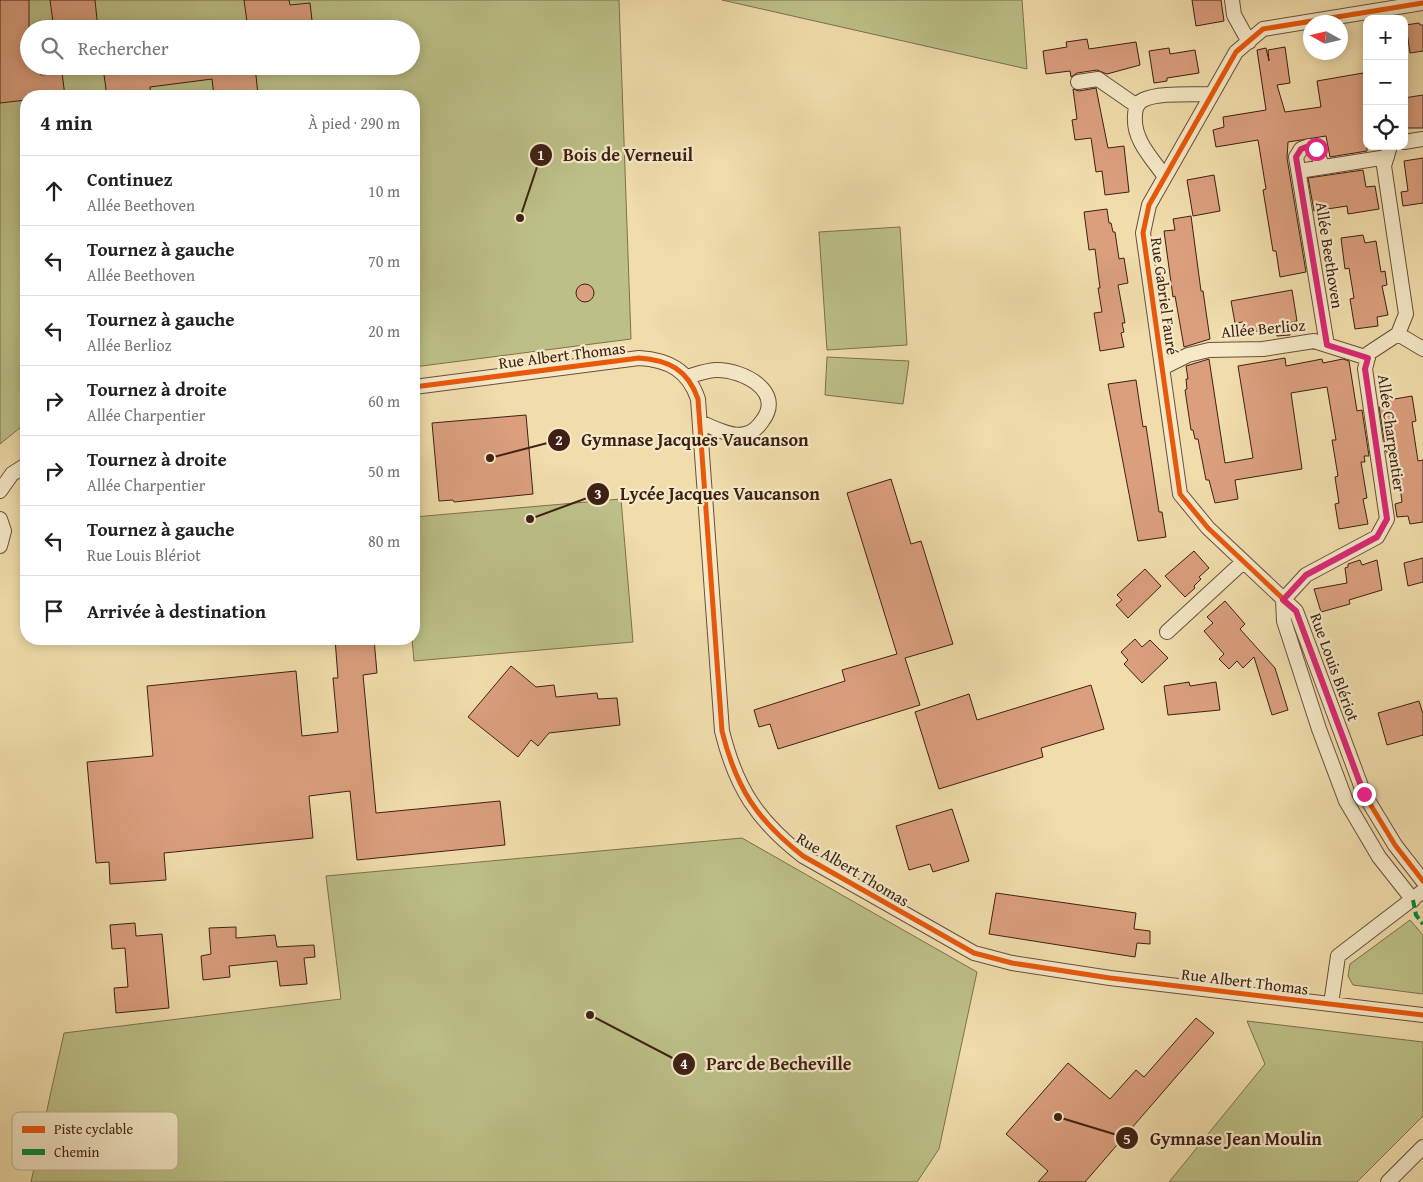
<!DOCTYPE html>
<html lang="fr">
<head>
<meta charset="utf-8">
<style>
	:root { --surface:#fff; --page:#f2f2f2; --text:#202124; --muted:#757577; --line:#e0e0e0 }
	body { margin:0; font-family:"Gentium Book Plus",serif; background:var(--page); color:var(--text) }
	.controls { position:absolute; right:15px; top:15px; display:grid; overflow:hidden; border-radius:10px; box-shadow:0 2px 12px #0003 }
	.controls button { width:45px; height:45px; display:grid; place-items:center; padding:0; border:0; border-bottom:1px solid var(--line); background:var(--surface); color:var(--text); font:25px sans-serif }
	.compass { position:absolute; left:1303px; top:15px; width:45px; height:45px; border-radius:50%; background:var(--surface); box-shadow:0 2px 12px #0003; rotate:278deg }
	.stop { position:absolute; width:15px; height:15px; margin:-11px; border:4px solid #db2777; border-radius:50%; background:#fff }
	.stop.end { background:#db2777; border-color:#fff; box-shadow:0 1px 5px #0008 }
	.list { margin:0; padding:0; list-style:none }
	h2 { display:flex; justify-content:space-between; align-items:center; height:65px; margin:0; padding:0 20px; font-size:21px }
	h2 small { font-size:16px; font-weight:400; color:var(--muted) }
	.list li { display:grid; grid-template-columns:32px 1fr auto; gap:15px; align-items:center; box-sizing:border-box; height:70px; padding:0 20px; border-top:1px solid var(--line) }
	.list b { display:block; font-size:19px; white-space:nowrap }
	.list p { margin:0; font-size:16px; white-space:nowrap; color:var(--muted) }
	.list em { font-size:16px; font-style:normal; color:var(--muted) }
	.icon { flex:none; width:28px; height:28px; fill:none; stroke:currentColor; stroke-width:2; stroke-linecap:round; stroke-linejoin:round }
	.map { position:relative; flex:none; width:1423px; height:1182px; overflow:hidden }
	.search { position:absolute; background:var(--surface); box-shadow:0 2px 12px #0003; left:20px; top:20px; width:400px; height:55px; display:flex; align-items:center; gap:12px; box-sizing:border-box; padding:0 18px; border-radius:28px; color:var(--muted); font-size:19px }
	.panel { position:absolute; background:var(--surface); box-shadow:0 2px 12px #0003; left:20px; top:90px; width:400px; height:555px; border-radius:20px }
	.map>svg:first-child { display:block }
	.green { fill:#bcc087; stroke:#7d704e; fill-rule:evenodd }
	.building { fill:#db9f7e; stroke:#3e2014 }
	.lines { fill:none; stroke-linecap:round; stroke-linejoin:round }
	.minor-casing { stroke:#6a4f3a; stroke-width:16 }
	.minor { stroke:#f5e9c8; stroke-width:14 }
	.quiet { stroke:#00873e; stroke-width:4; stroke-dasharray:8 4; stroke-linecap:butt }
	.cycleway-casing { stroke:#f5e9c8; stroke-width:8 }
	.cycleway { stroke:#e8590c; stroke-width:5 }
	.route { stroke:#db2777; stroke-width:6 }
	.labels { text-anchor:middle; stroke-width:4.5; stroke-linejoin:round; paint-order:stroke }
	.street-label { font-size:16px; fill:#3e2014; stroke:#f5e9c8 }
	.key { fill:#f5e9c8; stroke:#bead92; stroke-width:1 }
	.key-label { font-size:14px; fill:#3e2014 }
	.leader { fill:none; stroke:#3e2014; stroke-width:2 }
	.callout-dot { fill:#3e2014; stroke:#f5e9c8; stroke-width:2 }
	.mark-label { font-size:15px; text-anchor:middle; font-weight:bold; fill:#fff }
	.callout-label { font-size:18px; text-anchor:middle; font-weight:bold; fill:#3e2014; stroke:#f5e9c8; stroke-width:4.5; stroke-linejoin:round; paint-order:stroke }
</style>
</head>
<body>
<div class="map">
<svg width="1423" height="1182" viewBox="0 0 1423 1182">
	<rect width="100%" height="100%" fill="#f0ddab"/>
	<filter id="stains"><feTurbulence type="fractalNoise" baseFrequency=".004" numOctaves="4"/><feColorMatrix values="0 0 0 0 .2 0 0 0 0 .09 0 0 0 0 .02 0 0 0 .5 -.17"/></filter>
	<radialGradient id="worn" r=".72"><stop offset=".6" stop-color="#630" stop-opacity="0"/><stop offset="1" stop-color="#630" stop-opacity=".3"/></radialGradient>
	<path class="green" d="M0,0H619L631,339L414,367V96H26V423L0,444ZM29,29H411V66H29Z
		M722,0H1022L1027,69Z
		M900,227L907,345L827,350L819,232Z
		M827,357L909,361L903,404L825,395Z
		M621,499L633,642L414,661L412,639L414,517Z
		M742,838L977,972L939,1149L917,1182H31L64,1033L341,999L326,876Z
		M1410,920L1423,935V994L1353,985L1348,976L1350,964Z
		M1247,1021L1423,1042V1116L1357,1182H1169L1265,1064Z"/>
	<path class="building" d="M0,0H29V66H40L41,75L62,73L65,96H26V100L0,103Z
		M50,0H95L98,29H54Z
		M244,0H289L290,5L310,3L313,29H248Z
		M1192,0H1221L1224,21L1196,26Z
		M1419,23L1420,25H1423V51L1410,53L1406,25Z
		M1087,39L1089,49L1136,42L1140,65L1107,74L1097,70L1077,73L1071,77L1070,71L1046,74L1043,51L1067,47L1066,42Z
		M1285,47L1290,83L1277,85L1285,112L1321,107L1317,81L1363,73L1367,94V151L1330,157L1326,136L1288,142L1287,158L1306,272L1280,277L1276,251H1273L1263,190L1266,189L1258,140L1216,147L1213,130L1224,127L1223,117L1266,110L1257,50L1266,48L1269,61L1268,50Z
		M1169,48L1170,54L1195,50L1199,73L1167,78V81L1154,83L1149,51Z
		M119,66H255L258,95L214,96L212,79L150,87L151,96H107L103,68Z
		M1096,88L1108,148L1124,146L1129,192L1105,195L1102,171L1096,172L1091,138L1075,140L1072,120L1077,119L1073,89L1079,91Z
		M1423,95V128H1404V98Z
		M1423,158V203L1403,206L1401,192L1408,191L1404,161Z
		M1363,170L1366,187L1375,186L1379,209L1348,214L1347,206L1314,211L1308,178Z
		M1214,175L1220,211L1193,216L1187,180Z
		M1107,209L1109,223H1111L1113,232H1115L1119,259L1124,258L1128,283L1118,285L1125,323H1122L1124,332L1121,333L1124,347L1100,351L1094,313L1102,312L1098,288H1100L1095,249L1089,250L1084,212Z
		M1191,216L1201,291H1203L1210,339L1184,347L1175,296L1173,297L1164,231L1175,230L1173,219Z
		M1363,235L1365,243L1376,241L1381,272L1385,271L1387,285L1382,286L1388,315L1377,317L1378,326L1355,329L1350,299L1354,298L1349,268L1345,269L1341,238Z
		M576 293a9 9 0 1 1 18 0a9 9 0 1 1-18 0Z
		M1292,290L1297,321L1288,323L1290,335L1277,336L1275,328L1245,333L1243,322L1235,323L1231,301Z
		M1285,358L1286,366L1322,359L1323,363L1343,359L1349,361L1357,411L1362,410L1369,456H1364L1365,462H1361L1367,498L1363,499L1368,524L1339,529L1335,504L1339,503L1335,477L1338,476L1332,440H1336L1327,387L1291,393L1302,469L1235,480L1238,499L1215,503L1209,480H1206L1198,439H1195L1193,430H1191L1185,390L1187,389L1186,379H1188L1186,366L1209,359L1225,463L1253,458L1238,366Z
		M1136,380L1143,427L1146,426L1159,512H1162L1166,537L1138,541L1108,384Z
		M1412,396L1416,421L1412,422L1418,461L1423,460V522L1410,524L1408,516L1397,517L1395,504L1402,502L1399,479L1394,451L1386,452L1379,407H1384L1383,401Z
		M526,415L533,494L454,502L453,500L439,501L432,423Z
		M891,479L911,544L921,541L953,644L905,658L920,705L778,749L770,724L759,727L754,710L845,681L842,670L897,654L847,493Z
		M1194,551L1209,568L1199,577L1201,579L1194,586L1195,588L1185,597L1165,576Z
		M1423,558V582L1408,586L1404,563Z
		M1360,560L1362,565L1377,560L1382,590L1349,600L1350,604L1321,612L1314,589L1347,583L1345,568L1348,567V564Z
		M1145,569L1161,586L1128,618L1116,605L1122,600L1117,595Z
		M1225,601L1245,624L1240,629L1275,668L1288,710L1272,715L1254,657L1243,668L1237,661L1229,669L1219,659L1224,654L1204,631L1213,623L1207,617Z
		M335,639H374L377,673L363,675L376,813L500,801L505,845L357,860L350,791L309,796L313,838L164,853L166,880L110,884L109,862L96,863L87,762L153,756L147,686L296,671L302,736L338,732L333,678H338Z
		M1135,639L1142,647L1150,640L1168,658L1142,683L1124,664L1128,660L1121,652Z
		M511,666L536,687L554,685L556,697L597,693L598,699L617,698L620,725L549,733L538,746L531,740L518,757L468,717Z
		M1189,682L1190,686L1216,682L1220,710L1168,715L1164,686Z
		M1091,685L1104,729L1041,748L1043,757L939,789L915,712L969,694L977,720Z
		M1419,701L1423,714V735L1387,745L1378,713Z
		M952,809L969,861L933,872L930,864L909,870L896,826Z
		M996,893L1136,913L1134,929L1150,931V944L1137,943L1135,957L989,934Z
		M135,923L136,936L162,934L169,1008L116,1013L114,988L128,987L125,948L112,949L110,925Z
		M236,927V938L275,935L277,947L314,945L315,957L304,958L307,984L280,986L277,961L229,966L230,977L203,980L201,956L211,954L209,928Z
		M1196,1018L1214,1033L1085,1182H1038L1048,1171L1006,1134L1068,1063L1110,1099L1136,1070L1144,1077Z"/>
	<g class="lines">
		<defs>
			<path id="minor" d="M1232,0L1234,15L1249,42
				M1423,3L1263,29L1236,52L1149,205L1143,233L1180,494L1208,528L1296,611L1364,794L1395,845L1423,881
				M1078,82L1098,79L1137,106
				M1404,142L1423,139
				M1322,166L1316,149L1309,146L1301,149L1296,157L1327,345
				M1299,171L1387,157
				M1165,177C1152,158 1133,140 1135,116C1135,109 1137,103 1143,100C1159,92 1194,95 1212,94
				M1398,334L1423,349
				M1162,368L1188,355L1209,350L1263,349L1314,341L1368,358
				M687,377C697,374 707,370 717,370C743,370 784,391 763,420C759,426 752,433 745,434C732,438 712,427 700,422
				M414,387L639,358C669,360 688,370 698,399L722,731C736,788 757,820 803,856L974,953L1012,963L1110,978L1423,1015
				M0,491L12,474L26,465
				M0,519L4,531L0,546
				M1283,600L1306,575L1377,537L1387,519L1365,369L1369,353L1398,334L1406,314L1384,166L1390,146
				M1283,600L1284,621L1319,729L1346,801L1379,857L1413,900
				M1167,632L1243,562
				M1331,1004L1338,956L1423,891
				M1388,1182L1423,1147"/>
		</defs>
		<use href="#minor" class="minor-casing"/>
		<use href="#minor" class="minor"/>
		<path class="quiet" d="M1413,900L1416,915L1423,924"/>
		<defs>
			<path id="cycleway" d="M1423,3L1263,29L1236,52L1149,205L1143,233L1180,494L1208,528L1296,611L1364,794L1395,845L1423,881
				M414,387L639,358C669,360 688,370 698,399L722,731C736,788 757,820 803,856L974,953L1012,963L1110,978L1423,1015"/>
		</defs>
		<use href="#cycleway" class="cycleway-casing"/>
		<use href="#cycleway" class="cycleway"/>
	</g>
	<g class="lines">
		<path class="route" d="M1316,149L1309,146L1301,149L1296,157L1327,345L1368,358L1365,369L1387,519L1377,537L1306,575L1283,600L1296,611L1364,794"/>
	</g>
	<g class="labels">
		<g class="street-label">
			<text transform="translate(1330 255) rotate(81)" y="6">Allée Beethoven</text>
			<text transform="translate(1165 296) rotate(82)" y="6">Rue Gabriel Fauré</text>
			<text transform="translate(1263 328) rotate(-5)" y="6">Allée Berlioz</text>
			<text transform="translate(562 355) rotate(-7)" y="6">Rue Albert Thomas</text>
			<text transform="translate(1392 433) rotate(82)" y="6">Allée Charpentier</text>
			<text transform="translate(1335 667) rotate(70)" y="6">Rue Louis Blériot</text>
			<text transform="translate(853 869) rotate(31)" y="6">Rue Albert Thomas</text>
			<text transform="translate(1245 981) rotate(7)" y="6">Rue Albert Thomas</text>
		</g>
	</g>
	<rect x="12" y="1112" width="166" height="58" rx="8" class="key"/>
	<rect x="22" y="1126" width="23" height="7" fill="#e8590c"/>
	<rect x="22" y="1149" width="23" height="6" fill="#00873e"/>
	<g class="key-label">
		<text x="54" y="1134">Piste cyclable</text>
		<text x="54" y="1157">Chemin</text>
	</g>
	<path class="leader" d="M520 218L541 155M490 458L559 440M530 519L598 494M590 1015L684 1064M1058 1117L1127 1138"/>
	<g class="callout-dot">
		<circle cx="520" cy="218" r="5"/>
		<circle cx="490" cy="458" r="5"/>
		<circle cx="530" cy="519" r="5"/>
		<circle cx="590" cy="1015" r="5"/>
		<circle cx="1058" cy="1117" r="5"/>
		<circle cx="541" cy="155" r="12"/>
		<circle cx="559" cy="440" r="12"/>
		<circle cx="598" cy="494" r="12"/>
		<circle cx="684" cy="1064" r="12"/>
		<circle cx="1127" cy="1138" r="12"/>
	</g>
	<g class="mark-label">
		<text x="541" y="160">1</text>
		<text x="559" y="445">2</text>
		<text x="598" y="499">3</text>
		<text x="684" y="1069">4</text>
		<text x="1127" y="1144">5</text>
	</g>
	<g class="callout-label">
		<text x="628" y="161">Bois de Verneuil</text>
		<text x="695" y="446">Gymnase Jacques Vaucanson</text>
		<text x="720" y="500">Lycée Jacques Vaucanson</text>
		<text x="779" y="1070">Parc de Becheville</text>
		<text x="1236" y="1145">Gymnase Jean Moulin</text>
	</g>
	<rect width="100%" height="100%" filter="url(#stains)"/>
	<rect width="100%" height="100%" fill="url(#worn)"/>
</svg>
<div class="controls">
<button>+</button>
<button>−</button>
<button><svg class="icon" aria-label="locate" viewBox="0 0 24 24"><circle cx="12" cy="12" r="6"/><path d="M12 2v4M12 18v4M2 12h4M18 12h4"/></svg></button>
</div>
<svg class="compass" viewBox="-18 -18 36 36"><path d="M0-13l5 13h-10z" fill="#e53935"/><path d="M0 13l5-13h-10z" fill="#757577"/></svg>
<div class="stop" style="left:1316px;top:149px"></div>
<div class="stop end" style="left:1364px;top:794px"></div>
<div class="search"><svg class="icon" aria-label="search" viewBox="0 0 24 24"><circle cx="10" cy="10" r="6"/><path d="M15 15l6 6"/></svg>Rechercher</div>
<section class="panel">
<h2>4 min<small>À pied · 290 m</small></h2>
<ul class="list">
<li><svg class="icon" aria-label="ahead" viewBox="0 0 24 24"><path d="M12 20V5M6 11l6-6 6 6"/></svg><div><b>Continuez</b><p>Allée Beethoven</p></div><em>10 m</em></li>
<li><svg class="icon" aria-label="left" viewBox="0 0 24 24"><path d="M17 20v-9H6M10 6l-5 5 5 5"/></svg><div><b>Tournez à gauche</b><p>Allée Beethoven</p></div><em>70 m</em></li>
<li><svg class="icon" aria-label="left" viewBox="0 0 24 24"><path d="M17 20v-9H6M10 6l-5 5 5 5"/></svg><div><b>Tournez à gauche</b><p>Allée Berlioz</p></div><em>20 m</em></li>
<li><svg class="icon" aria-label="right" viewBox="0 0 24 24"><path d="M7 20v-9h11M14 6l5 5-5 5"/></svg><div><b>Tournez à droite</b><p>Allée Charpentier</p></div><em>60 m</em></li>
<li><svg class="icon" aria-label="right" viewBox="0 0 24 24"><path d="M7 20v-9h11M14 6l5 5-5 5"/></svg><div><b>Tournez à droite</b><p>Allée Charpentier</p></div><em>50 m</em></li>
<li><svg class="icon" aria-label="left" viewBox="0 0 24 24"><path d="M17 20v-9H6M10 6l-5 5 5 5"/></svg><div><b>Tournez à gauche</b><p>Rue Louis Blériot</p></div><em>80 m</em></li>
<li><svg class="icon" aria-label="arrive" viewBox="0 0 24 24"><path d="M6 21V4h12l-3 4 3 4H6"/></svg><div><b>Arrivée à destination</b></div></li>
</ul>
</section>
</div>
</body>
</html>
